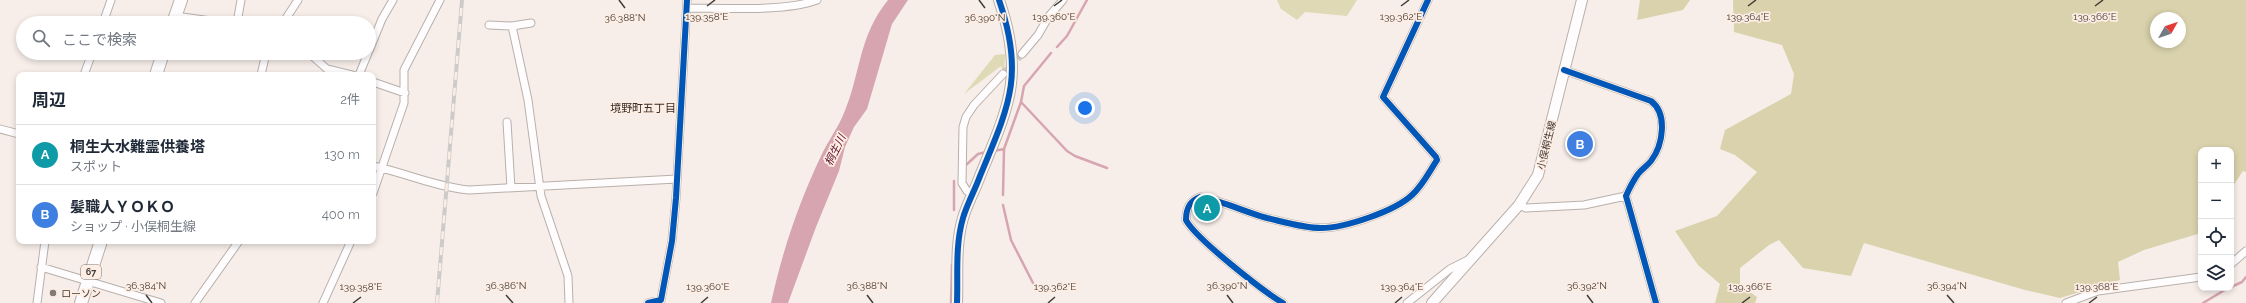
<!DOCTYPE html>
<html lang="ja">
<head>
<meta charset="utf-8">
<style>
	:root { --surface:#fff; --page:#f6f6f7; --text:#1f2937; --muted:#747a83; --line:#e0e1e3; --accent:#d93025 }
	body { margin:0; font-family:Raleway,"Noto Sans JP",sans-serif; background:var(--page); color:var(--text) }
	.controls { position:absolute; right:12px; bottom:12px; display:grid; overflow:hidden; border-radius:8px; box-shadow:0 2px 6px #0003 }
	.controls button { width:36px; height:36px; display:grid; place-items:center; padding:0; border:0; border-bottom:1px solid var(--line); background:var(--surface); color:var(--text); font:20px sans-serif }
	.compass { position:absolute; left:2150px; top:12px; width:36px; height:36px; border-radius:50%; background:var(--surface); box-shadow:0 2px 6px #0003; rotate:50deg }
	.you { position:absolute; left:1085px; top:108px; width:14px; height:14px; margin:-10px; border:3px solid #fff; border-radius:50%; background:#1a73e8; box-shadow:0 0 0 6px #1a73e833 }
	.badge { display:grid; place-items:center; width:26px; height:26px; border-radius:50%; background:var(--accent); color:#fff; font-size:13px; font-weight:700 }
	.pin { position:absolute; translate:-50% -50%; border:2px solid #fff; box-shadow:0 1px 4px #0006 }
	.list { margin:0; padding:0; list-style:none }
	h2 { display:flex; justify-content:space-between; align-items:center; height:52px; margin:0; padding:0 16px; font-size:17px }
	h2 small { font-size:13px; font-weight:400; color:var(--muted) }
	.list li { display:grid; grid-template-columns:26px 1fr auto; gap:12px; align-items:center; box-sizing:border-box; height:60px; padding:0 16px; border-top:1px solid var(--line) }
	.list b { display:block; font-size:15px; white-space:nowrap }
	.list p { margin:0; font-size:13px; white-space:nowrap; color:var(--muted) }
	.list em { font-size:13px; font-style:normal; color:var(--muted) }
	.icon { flex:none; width:22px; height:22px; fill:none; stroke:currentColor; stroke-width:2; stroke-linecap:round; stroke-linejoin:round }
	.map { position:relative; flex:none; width:2246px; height:303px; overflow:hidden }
	.search { position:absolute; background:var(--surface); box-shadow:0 2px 6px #0003; left:16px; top:16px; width:360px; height:44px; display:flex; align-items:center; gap:10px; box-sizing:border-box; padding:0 14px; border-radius:22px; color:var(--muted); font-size:15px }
	.panel { position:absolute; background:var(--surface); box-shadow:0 2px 6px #0003; left:16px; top:72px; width:360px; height:172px; border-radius:8px }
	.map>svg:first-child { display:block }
	.green { fill:#e0d9b6 }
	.forest { fill:#d9d2ac; fill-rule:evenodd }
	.water { fill:#d7a5af }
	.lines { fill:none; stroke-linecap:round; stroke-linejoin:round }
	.stream { stroke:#d7a5af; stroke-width:2.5 }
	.street-tunnel { stroke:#d3cac5; stroke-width:7; stroke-dasharray:7 3.5; stroke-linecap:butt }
	.street-casing { stroke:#b8b0ac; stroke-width:9 }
	.secondary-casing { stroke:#b8b0ac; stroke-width:12 }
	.primary-casing { stroke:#b8b0ac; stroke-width:14 }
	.street { stroke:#fefcfc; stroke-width:7 }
	.secondary { stroke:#fefcfc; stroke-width:10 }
	.primary { stroke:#fefcfc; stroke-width:12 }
	.rail-casing { stroke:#cdcbca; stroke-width:4 }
	.rail { stroke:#fdede3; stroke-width:2.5; stroke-dasharray:8; stroke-linecap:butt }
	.cycleway-casing { stroke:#fdede3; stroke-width:8 }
	.cycleway { stroke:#0057b8; stroke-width:6 }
	.ticks { fill:none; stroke:#413b37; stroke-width:1.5 }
	.poi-dot { fill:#817a75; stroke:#fdede3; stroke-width:1.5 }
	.labels { text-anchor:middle; stroke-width:3.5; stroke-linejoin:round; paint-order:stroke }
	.shield { fill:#fdede3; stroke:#79706b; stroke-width:1 }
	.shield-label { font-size:9px; font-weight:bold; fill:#413b37 }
	.street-label { font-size:10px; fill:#413b37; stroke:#fdede3 }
	.poi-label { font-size:10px; fill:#413b37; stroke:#fdede3; text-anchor:start }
	.neighbourhood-label { font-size:11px; fill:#3a2e26; stroke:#fdede3 }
	.water-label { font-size:11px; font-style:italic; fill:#60102e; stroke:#fdede3 }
	.ticks-label { font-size:10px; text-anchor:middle; fill:#413b37; stroke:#fdede3; stroke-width:3.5; stroke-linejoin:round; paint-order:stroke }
</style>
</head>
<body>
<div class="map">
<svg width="2246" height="303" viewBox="0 0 2246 303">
	<rect width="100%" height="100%" fill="#f7eee9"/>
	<path class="green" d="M1277,0H1357L1347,16L1305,12L1297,20L1281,9Z
		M1005,54L1004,77L1001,66L964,94L995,55Z"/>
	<path class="forest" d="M1640,0H1690L1683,10L1637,20Z
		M1733,0H2246V172L2243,171L2231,189V150H2201V233L2144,250L2118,262L2120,280L2060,298L2025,290L1864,243L1851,276L1803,268L1779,240L1769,245L1740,268V285L1757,297L1755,303H1715L1720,284L1698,265L1675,231L1717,216L1757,172L1735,155L1720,149L1725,130L1791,94L1794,74L1782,45L1734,32ZM2156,18H2180V42H2156Z"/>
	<path class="water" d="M888,0H908L892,24L867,109L854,127L845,147L839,171L816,227L788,303H771C782,252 799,202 821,156C828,141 838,128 844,113C861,73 858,37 888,0Z"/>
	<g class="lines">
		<path class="stream" d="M1057,47L1067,36L1087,0
			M1021,102L1067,151L1075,156L1107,168
			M993,151L1004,149L1021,102L1024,86L1051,53
			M966,165L978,154L986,152
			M1003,195L1004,149
			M1003,205L1011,240L1033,283
			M954,210V181
			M2231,287L2242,282L2246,277
			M951,303L952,265
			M2203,303L2228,288"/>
		<path class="street-tunnel" d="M1003,74L1022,54"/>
		<defs>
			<path id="street" d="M687,8C722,8 786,12 817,0
				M175,16L226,23
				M103,23L111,0
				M237,23L241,0
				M283,23L298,0
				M489,25L512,26L531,23
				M512,26L528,100L541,196L568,276L569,303
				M369,51L382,19L393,0
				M309,53L327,69L352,75
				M1022,54L1038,35L1049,16L1063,0
				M1564,70L1651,101C1668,114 1663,145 1651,161C1647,166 1642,169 1638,174C1633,181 1629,189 1626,196L1656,303
				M84,75L92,53
				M261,75L266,53
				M359,75L368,53
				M373,82L405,93
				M507,122L511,188
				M0,129L19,134
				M373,166C406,173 436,187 469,190L677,179
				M373,193L404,103V70L440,0
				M972,194L967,191L962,183L963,127L966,117L974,105L1003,74
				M1519,205L1526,208L1584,205L1626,196
				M2231,264L2246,251
				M41,267L161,303
				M37,303L45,241
				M195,303L239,241
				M323,303L351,241
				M648,303L661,300L672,241L676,198L687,0
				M1283,303C1264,292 1195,238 1186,220C1186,209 1189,201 1200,197C1223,201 1245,212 1267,218C1284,222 1304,228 1321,228C1345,228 1395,211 1412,195C1423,185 1429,172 1437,160L1436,157L1383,97L1428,0
				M1407,303L1450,269L1470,259
				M2066,303L2098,291L2201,277"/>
			<path id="secondary" d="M957,303C958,275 955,245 963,218C967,204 975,190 980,176C1009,106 1025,75 999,0
				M1432,303L1519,205L1538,175L1582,0"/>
			<path id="primary" d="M173,23L181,0
				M156,75L163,53
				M81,303L101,241"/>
		</defs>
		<use href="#street" class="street-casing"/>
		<use href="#secondary" class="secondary-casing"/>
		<use href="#primary" class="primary-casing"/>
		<use href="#street" class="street"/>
		<use href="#secondary" class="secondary"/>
		<use href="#primary" class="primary"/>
		<defs>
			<path id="rail" d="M437,303L462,0"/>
		</defs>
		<use href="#rail" class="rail-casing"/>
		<use href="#rail" class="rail"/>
		<defs>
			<path id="cycleway" d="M1564,70L1651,101C1668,114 1663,145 1651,161C1647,166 1642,169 1638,174C1633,181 1629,189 1626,196L1656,303
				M648,303L661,300L672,241L676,198L687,0
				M957,303C958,275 955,245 963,218C967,204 975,190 980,176C1009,106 1025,75 999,0
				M1283,303C1264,292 1195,238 1186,220C1186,209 1189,201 1200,197C1223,201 1245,212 1267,218C1284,222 1304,228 1321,228C1345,228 1395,211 1412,195C1423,185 1429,172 1437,160L1436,157L1383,97L1428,0"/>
		</defs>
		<use href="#cycleway" class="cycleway-casing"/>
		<use href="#cycleway" class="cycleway"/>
	</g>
	<path class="ticks" d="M619,0L625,8M979,0L985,8M707,6L715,0M1054,6L1062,0M1401,6L1409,0M1748,6L1756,0M2095,6L2103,0M146,295L152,303M506,295L513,303M867,295L873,303M1227,295L1233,303M1587,295L1593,303M1947,295L1954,303M353,303L361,297M701,303L708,297M1048,303L1055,297M1395,303L1402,297M1742,303L1750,297M2089,303L2097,297"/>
	<circle class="poi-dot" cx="53" cy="293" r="4"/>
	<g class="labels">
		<rect class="shield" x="81" y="265" width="20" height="14" rx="3"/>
		<g class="shield-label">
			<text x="91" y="275">67</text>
		</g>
		<g class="street-label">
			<text transform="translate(1546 145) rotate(-76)" y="4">小俣桐生線</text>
		</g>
		<g class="poi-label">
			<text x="61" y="297">ローソン</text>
		</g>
		<g class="neighbourhood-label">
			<text x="643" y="112">境野町五丁目</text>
		</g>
		<g class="water-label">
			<text transform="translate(835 150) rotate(-64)" y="4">桐生川</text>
		</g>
	</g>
	<g class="ticks-label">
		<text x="707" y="20">139.358°E</text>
		<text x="1054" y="20">139.360°E</text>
		<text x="1748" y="20">139.364°E</text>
		<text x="2095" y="20">139.366°E</text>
		<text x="1401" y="20">139.362°E</text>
		<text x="625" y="21">36.388°N</text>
		<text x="985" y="21">36.390°N</text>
		<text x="146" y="289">36.384°N</text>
		<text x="506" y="289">36.386°N</text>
		<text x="867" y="289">36.388°N</text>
		<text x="1227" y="289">36.390°N</text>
		<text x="1587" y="289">36.392°N</text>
		<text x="1947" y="289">36.394°N</text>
		<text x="361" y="290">139.358°E</text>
		<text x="708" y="290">139.360°E</text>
		<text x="1055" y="290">139.362°E</text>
		<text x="1402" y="290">139.364°E</text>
		<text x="1750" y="290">139.366°E</text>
		<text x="2097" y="290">139.368°E</text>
	</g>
</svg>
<div class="controls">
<button>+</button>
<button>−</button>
<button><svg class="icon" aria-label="locate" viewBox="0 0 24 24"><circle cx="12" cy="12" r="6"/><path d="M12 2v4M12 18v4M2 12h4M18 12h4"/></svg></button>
<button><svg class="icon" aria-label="layers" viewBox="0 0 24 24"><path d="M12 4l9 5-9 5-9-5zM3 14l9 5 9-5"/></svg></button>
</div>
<svg class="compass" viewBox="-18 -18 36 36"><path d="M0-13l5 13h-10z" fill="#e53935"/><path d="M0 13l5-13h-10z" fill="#747a83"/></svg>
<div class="you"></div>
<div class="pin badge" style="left:1207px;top:208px;background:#0f9aa8">A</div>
<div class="pin badge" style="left:1580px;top:144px;background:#3f7fe0">B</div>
<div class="search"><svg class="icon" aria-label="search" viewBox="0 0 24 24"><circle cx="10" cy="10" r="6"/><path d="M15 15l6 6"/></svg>ここで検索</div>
<section class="panel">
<h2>周辺<small>2件</small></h2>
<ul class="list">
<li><span class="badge" style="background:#0f9aa8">A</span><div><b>桐生大水難霊供養塔</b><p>スポット</p></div><em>130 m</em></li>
<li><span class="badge" style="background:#3f7fe0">B</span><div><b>髪職人ＹＯＫＯ</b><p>ショップ · 小俣桐生線</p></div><em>400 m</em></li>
</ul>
</section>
</div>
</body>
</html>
